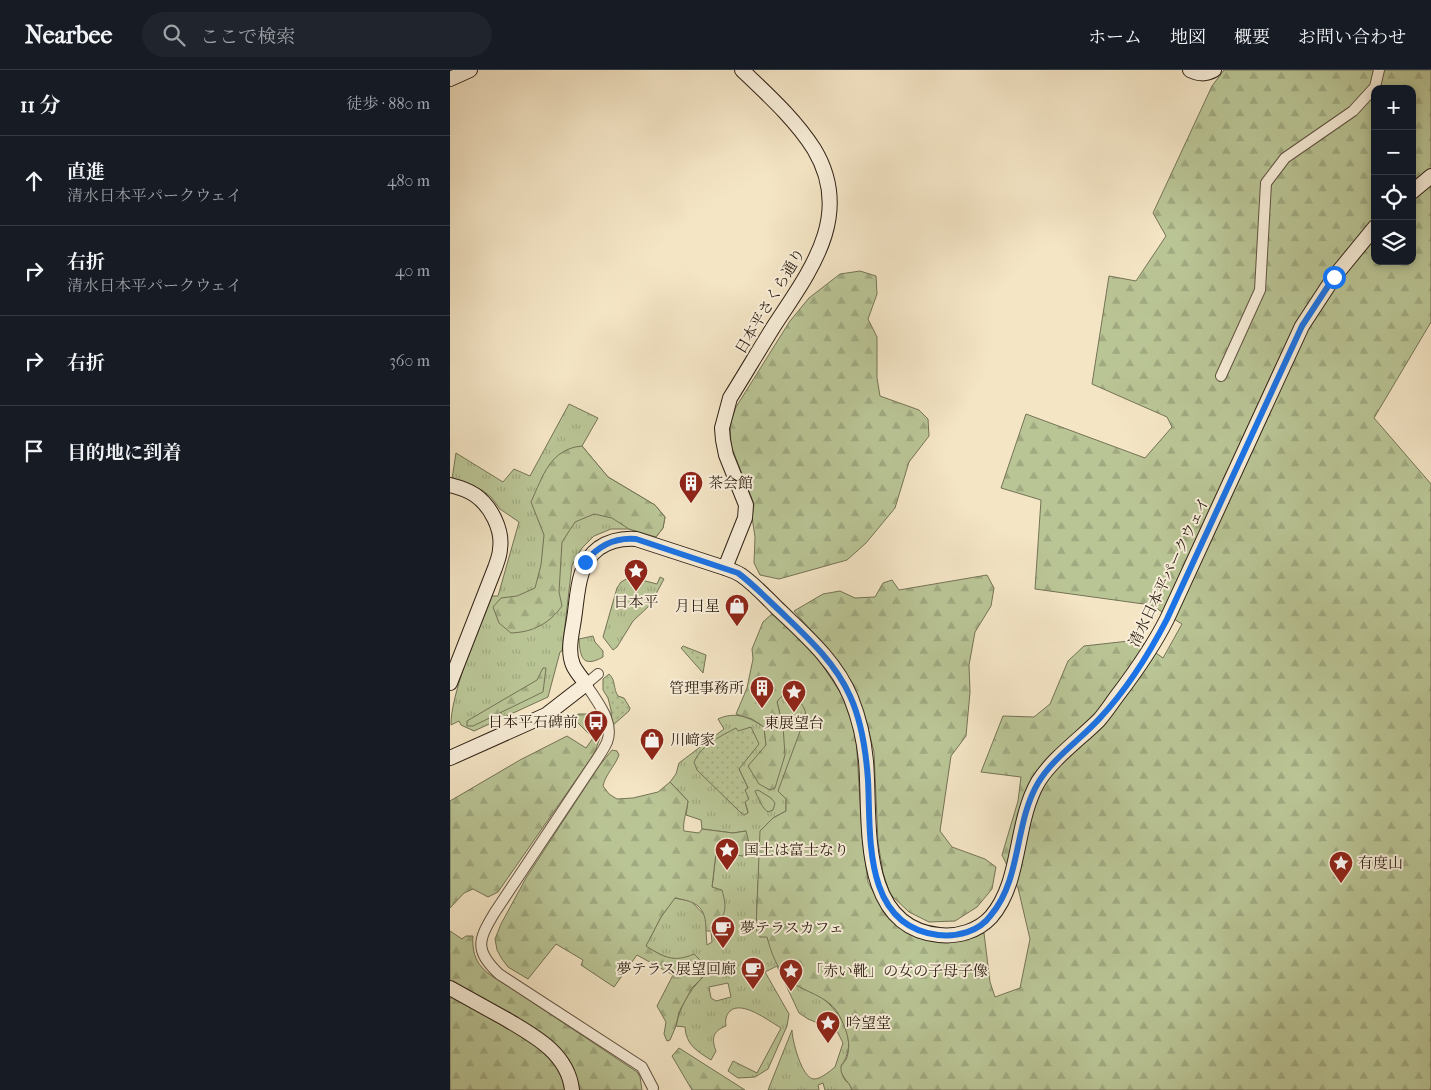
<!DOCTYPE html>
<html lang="ja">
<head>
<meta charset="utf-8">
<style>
	:root { --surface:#171b24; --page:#20242c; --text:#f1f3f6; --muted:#9ea1a6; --line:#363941 }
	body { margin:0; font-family:"IM FELL French Canon","Noto Serif JP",serif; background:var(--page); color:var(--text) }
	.controls { position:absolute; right:15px; top:15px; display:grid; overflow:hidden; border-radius:10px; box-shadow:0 2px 8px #0003 }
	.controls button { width:45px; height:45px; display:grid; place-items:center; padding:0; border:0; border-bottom:1px solid var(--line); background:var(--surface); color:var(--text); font:25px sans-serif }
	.stop { position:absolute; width:15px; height:15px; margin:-11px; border:4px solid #1a73e8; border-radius:50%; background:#fff }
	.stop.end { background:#1a73e8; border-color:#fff; box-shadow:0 1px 5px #0008 }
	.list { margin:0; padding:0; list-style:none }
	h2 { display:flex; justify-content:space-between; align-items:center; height:65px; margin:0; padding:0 20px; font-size:21px }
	h2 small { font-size:16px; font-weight:400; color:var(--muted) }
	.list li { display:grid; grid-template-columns:32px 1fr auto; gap:15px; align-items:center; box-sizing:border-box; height:90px; padding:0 20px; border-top:1px solid var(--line) }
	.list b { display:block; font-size:19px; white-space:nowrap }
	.list p { margin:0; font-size:16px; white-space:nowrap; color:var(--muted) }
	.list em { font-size:16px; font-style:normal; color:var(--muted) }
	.icon { flex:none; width:28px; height:28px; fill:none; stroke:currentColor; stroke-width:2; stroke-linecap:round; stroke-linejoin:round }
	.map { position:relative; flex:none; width:981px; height:1020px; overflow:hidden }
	header { display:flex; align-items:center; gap:30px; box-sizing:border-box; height:70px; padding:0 25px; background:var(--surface); border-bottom:1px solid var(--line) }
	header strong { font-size:24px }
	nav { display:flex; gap:28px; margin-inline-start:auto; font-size:18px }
	.search { width:350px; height:45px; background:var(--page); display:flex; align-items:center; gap:12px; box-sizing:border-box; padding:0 18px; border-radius:28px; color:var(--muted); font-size:19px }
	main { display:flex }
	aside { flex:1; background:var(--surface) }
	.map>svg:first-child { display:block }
	.grass { fill:url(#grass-tufts); stroke:#747356; fill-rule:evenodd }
	.forest { fill:url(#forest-firs); stroke:#747356; fill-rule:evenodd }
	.park { fill:url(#park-dots); stroke:#747356 }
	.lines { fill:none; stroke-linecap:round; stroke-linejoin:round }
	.street-casing { stroke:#605241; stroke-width:12 }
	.secondary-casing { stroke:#2f2115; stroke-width:16 }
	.street { stroke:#f8eed9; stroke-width:10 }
	.secondary { stroke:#f8eed9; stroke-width:14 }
	.route { stroke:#1a73e8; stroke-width:6 }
	.labels { text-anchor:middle; stroke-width:4; stroke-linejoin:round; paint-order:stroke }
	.street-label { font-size:15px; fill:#2f2115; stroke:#f8eed9 }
	.poi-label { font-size:15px; fill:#2f2115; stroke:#f8eed9; text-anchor:start }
</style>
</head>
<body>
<header>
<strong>Nearbee</strong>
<div class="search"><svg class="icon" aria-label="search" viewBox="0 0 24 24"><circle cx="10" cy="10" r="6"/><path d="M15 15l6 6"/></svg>ここで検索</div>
<nav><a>ホーム</a><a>地図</a><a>概要</a><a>お問い合わせ</a></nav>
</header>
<main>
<aside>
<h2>11 分<small>徒歩 · 880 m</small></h2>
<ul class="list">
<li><svg class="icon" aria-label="ahead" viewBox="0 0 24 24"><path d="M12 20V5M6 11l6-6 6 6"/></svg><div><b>直進</b><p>清水日本平パークウェイ</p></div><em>480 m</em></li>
<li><svg class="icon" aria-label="right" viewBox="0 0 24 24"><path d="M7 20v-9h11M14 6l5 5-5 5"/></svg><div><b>右折</b><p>清水日本平パークウェイ</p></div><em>40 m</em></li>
<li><svg class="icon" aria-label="right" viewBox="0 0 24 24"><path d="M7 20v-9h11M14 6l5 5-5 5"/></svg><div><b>右折</b></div><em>360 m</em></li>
<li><svg class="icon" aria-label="arrive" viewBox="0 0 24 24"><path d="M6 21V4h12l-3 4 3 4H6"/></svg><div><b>目的地に到着</b></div></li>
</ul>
</aside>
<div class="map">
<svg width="981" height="1020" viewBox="0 0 981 1020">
	<defs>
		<pattern id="grass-tufts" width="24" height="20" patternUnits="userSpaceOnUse" patternTransform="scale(1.25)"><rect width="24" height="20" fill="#bac596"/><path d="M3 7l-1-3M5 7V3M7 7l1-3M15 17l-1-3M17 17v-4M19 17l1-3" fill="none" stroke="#a0a980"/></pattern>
		<pattern id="forest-firs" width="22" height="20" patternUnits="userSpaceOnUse" patternTransform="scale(1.25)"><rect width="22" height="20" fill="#bac596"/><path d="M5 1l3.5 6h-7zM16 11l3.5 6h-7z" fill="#a0a980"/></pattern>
		<pattern id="park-dots" width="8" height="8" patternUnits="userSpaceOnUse" patternTransform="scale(1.25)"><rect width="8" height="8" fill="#bac596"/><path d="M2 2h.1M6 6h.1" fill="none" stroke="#a0a980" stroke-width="1.8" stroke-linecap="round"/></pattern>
	</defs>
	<rect width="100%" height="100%" fill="#f4e5c5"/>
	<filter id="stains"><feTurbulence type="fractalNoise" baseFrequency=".004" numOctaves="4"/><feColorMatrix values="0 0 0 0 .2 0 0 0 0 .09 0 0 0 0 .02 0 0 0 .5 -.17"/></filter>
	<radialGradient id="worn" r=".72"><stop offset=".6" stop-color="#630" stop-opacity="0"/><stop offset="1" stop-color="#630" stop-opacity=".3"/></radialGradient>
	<path class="grass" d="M119,334L148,348L132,376L158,407L205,435L215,447L213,458L206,467L179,459H161L144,466L132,478L122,495L112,581L110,582L98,627L24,661L11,655L9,651L1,655C0,627 29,554 40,526H48L69,452L50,439L41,427L32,420L2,409L6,383L53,412L64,399L80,406Z
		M180,507L207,514L210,507L214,509L200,535L183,551L167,577L163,580L153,567L167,518L171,512Z
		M143,566L145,572L153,581V587C133,598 130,588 129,569Z
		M335,625C344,626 354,631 356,640C357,648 352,656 350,663C345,688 335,715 336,741L323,748L308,812L306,859L317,866C320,876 333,904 340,911C348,918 362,921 371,927C392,943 409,972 391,996L395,1010L400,1015L402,1020H375L373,1013L368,1015L369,1020H318L342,960C342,970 352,1009 364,1009C371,1009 380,1001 385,997L393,973L387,961L358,949L349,943L327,896L315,902L339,944L337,956L318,999L305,1007L288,1008L278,1001L283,991L307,1003L331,958C319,951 292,930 280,941C276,945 275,950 276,956C263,961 261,968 266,981L261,990C247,981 236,975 235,957L226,956C230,936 239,921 253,907L233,889H220L195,877L211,847L224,828L241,831L261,852L256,862L257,875L262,872L261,861L273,848L262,818L266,783L296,761L283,763L252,759L251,750L236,745L238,731L220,712L226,704L229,693L274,659L268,649C285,641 299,647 314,657L316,675L333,656L327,632L329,628ZM288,661L289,699L298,718L295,719V732L298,742H290L278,730ZM278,913L281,927L266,931L261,928L259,917Z"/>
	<path class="forest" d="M774,0H981V252L924,348L981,414V1020H402C400,1012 392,1009 391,1000C390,994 396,992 397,987C402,972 395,956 388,943C378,926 354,922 340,911C327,900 321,882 317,867H310L306,859L310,761L323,748L336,741V729L328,721L356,645C355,632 336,616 327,632L333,656L335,685L325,718L320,720L309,714L298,696L316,675L314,657L302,649L286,644L297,618L303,589L302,579L313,552L323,543L367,587L392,625L406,665L412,765L418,812L436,846L455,857L507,871L534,863L540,912L545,927L570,918L580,869L568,818L552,785L568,731L571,707L531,702L553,646L584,647L600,634L618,591L634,576L688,570L713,588L732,554L701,535L585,519L591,430L551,418L576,344L695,388L722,357L717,347L642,314L659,206L686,211L716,166L703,143L762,16ZM925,19H962V191H925Z
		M410,201L426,206L427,224L418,249L427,267V308L430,326L469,340L478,349L479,366L459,392L445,438L416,473L397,490L329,509L310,505L304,493L305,467L302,447L304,434L281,376L280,354L286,337L340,251L359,228L390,204Z
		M132,376L158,407L205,435L215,447L213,458L206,467L179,459L162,448L144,444L125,452L112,472L109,522L112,536C99,554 83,562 61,563L49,553L43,537L51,528L67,526L85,518L91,495L94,465L81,432C93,406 100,379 132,376Z
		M537,505L544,518L541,536L525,562L519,595L520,622L516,666L501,686L490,761L502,777L535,789L546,797L542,819L527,837L505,851L479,852L459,842L440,824L433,803L428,772L424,682L416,650L403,614L379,581L344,541L373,524L390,521L405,528L425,527L433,513L442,510L449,520Z
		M93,598H96L93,622L23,656H17V651L87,610Z
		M128,644H137L143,648L148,658L150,668L144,684L48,822L38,827L23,819L14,823L0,838V731L70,690L117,666L136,678L143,668L126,651Z
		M162,680L167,681L169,685C165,696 155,705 153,716L159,724L167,729L183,728L208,722L220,712L238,731C237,740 232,755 234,761L249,763L252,759L283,763L296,761L299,773L293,786L266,783L262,817L272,820C278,841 275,846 261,861H256C256,837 248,832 225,828L211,847L196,876C213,887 224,893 244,884L257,897L253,907L242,918L229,942L226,956L220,970L217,971L214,964L216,952L207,936L223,905L187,885L164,917L131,895L133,890L106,874L78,909L58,897L52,889L47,880L45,869L51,854L76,808L149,696Z
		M308,720L321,728L325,733L323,740L318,742C312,738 308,728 305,721Z
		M0,861L12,869L16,866H23C21,895 36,903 58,916L187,1002L190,1007L192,1020H0Z
		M229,978L295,1020H242L222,986Z"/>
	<path class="park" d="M233,576L256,585L253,603L231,578Z
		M159,604C166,610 163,619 168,626L174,628L180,638L179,641L162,656L161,640L158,628L153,620V609Z
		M301,657L309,674L289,699L298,718L295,720L299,729L295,732L298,743L294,745L290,742L247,700L244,692C251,675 271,666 286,658L288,661Z"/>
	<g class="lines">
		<defs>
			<path id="street" d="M771,306L810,220L816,113L835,88L903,41L925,17L929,0
				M148,604L136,614C146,631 165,651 157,672C154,679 149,686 145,692L45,842C28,870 24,880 49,904L192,997L203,1018"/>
			<path id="secondary" d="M740,0C749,4 755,5 764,0
				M0,9L20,0
				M962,122L981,106
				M0,415C8,417 18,420 25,425C41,436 53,460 50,479C50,485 47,492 45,498L0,613
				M275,498L295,448L296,435L276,385L273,370L272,358L280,328C295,304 309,280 324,256C360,201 404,145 364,79C345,49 317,24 292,0
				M0,688L96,645L136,614C132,608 126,602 123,595C117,581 122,563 124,549C128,524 127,494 149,478C161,470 172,468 186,469L275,498C281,500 286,502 291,505C304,514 315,526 326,537C354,564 386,591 401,628C409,648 414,669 416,691C421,749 407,857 489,865C508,867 528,861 541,847C572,811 564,754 588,712C602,689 630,669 649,650C656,642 661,634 667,626C686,601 703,577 717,549L852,256L884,207L925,157
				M0,918C18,928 36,938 54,948C83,965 118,983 122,1020"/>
		</defs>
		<use href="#street" class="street-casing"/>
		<use href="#secondary" class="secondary-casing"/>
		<use href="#street" class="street"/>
		<use href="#secondary" class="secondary"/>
	</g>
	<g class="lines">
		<path class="route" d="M135,492C148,476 164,467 186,469L288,503C303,514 316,528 330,541C356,566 385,592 400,626C412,652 416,681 418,710C421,764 412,856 488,865C507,867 529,862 541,845C572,808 564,754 588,713C603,688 630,670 650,648C677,619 699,584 717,549L852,256L884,207"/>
	</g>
	<defs>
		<symbol id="building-pin" viewBox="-11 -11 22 30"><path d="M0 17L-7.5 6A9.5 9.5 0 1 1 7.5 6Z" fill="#8f2418" stroke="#f8eed9"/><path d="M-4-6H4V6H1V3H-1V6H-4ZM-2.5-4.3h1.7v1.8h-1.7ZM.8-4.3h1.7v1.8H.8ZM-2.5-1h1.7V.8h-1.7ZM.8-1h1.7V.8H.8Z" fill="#fff"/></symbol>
		<symbol id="sight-pin" viewBox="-11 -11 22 30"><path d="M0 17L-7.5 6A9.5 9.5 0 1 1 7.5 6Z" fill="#8f2418" stroke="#f8eed9"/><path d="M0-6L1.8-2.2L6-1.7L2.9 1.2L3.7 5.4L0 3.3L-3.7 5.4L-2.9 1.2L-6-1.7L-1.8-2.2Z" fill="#fff"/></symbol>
		<symbol id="shop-pin" viewBox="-11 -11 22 30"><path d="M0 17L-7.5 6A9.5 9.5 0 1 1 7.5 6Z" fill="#8f2418" stroke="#f8eed9"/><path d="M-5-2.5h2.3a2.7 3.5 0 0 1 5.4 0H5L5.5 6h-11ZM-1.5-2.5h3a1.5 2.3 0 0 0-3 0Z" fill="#fff"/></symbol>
		<symbol id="bus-pin" viewBox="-11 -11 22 30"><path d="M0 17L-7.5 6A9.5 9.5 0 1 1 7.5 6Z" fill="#8f2418" stroke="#f8eed9"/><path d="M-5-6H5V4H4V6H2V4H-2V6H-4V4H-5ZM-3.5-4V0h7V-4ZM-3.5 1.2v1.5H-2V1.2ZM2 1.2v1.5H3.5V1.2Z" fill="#fff"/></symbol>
		<symbol id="cafe-pin" viewBox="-11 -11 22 30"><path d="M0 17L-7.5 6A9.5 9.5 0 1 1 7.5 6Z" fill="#8f2418" stroke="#f8eed9"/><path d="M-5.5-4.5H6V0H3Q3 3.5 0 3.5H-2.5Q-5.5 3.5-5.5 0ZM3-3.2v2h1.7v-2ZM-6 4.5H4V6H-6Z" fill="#fff"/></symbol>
	</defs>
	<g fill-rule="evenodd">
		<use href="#building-pin" x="227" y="399" width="28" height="38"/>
		<use href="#sight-pin" x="172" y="487" width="28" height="38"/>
		<use href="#shop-pin" x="273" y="522" width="28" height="38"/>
		<use href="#building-pin" x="298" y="604" width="28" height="38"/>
		<use href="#sight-pin" x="330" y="608" width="28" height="38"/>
		<use href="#bus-pin" x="132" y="638" width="28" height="38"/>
		<use href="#shop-pin" x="188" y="656" width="28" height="38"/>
		<use href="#sight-pin" x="263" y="766" width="28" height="38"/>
		<use href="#sight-pin" x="877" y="779" width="28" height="38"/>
		<use href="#cafe-pin" x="259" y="844" width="28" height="38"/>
		<use href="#cafe-pin" x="289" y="885" width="28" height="38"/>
		<use href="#sight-pin" x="327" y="887" width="28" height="38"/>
		<use href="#sight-pin" x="364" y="939" width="28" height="38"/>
	</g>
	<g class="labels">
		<g class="street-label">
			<text transform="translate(320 231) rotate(-59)" y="5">日本平さくら通り</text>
			<text transform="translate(719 502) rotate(-64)" y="5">清水日本平パークウェイ</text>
		</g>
		<g class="poi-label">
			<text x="258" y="418">茶会館</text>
			<text x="186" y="537" text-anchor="middle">日本平</text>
			<text x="270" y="541" text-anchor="end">月日星</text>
			<text x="294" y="623" text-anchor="end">管理事務所</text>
			<text x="128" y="657" text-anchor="end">日本平石碑前</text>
			<text x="344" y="658" text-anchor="middle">東展望台</text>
			<text x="220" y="675">川﨑家</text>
			<text x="294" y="785">国土は富士なり</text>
			<text x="908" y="798">有度山</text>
			<text x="290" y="863">夢テラスカフェ</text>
			<text x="286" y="904" text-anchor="end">夢テラス展望回廊</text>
			<text x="358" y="906">「赤い靴」の女の子母子像</text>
			<text x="396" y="958">吟望堂</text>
		</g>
	</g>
	<rect width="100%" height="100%" filter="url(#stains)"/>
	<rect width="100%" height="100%" fill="url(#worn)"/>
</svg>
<div class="controls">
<button>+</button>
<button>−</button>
<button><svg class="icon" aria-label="locate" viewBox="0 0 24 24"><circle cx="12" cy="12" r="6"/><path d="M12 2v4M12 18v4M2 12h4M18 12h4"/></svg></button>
<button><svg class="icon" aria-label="layers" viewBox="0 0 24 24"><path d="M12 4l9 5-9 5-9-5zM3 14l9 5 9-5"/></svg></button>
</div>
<div class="stop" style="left:884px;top:207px"></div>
<div class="stop end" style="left:135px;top:492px"></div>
</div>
</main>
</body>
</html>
